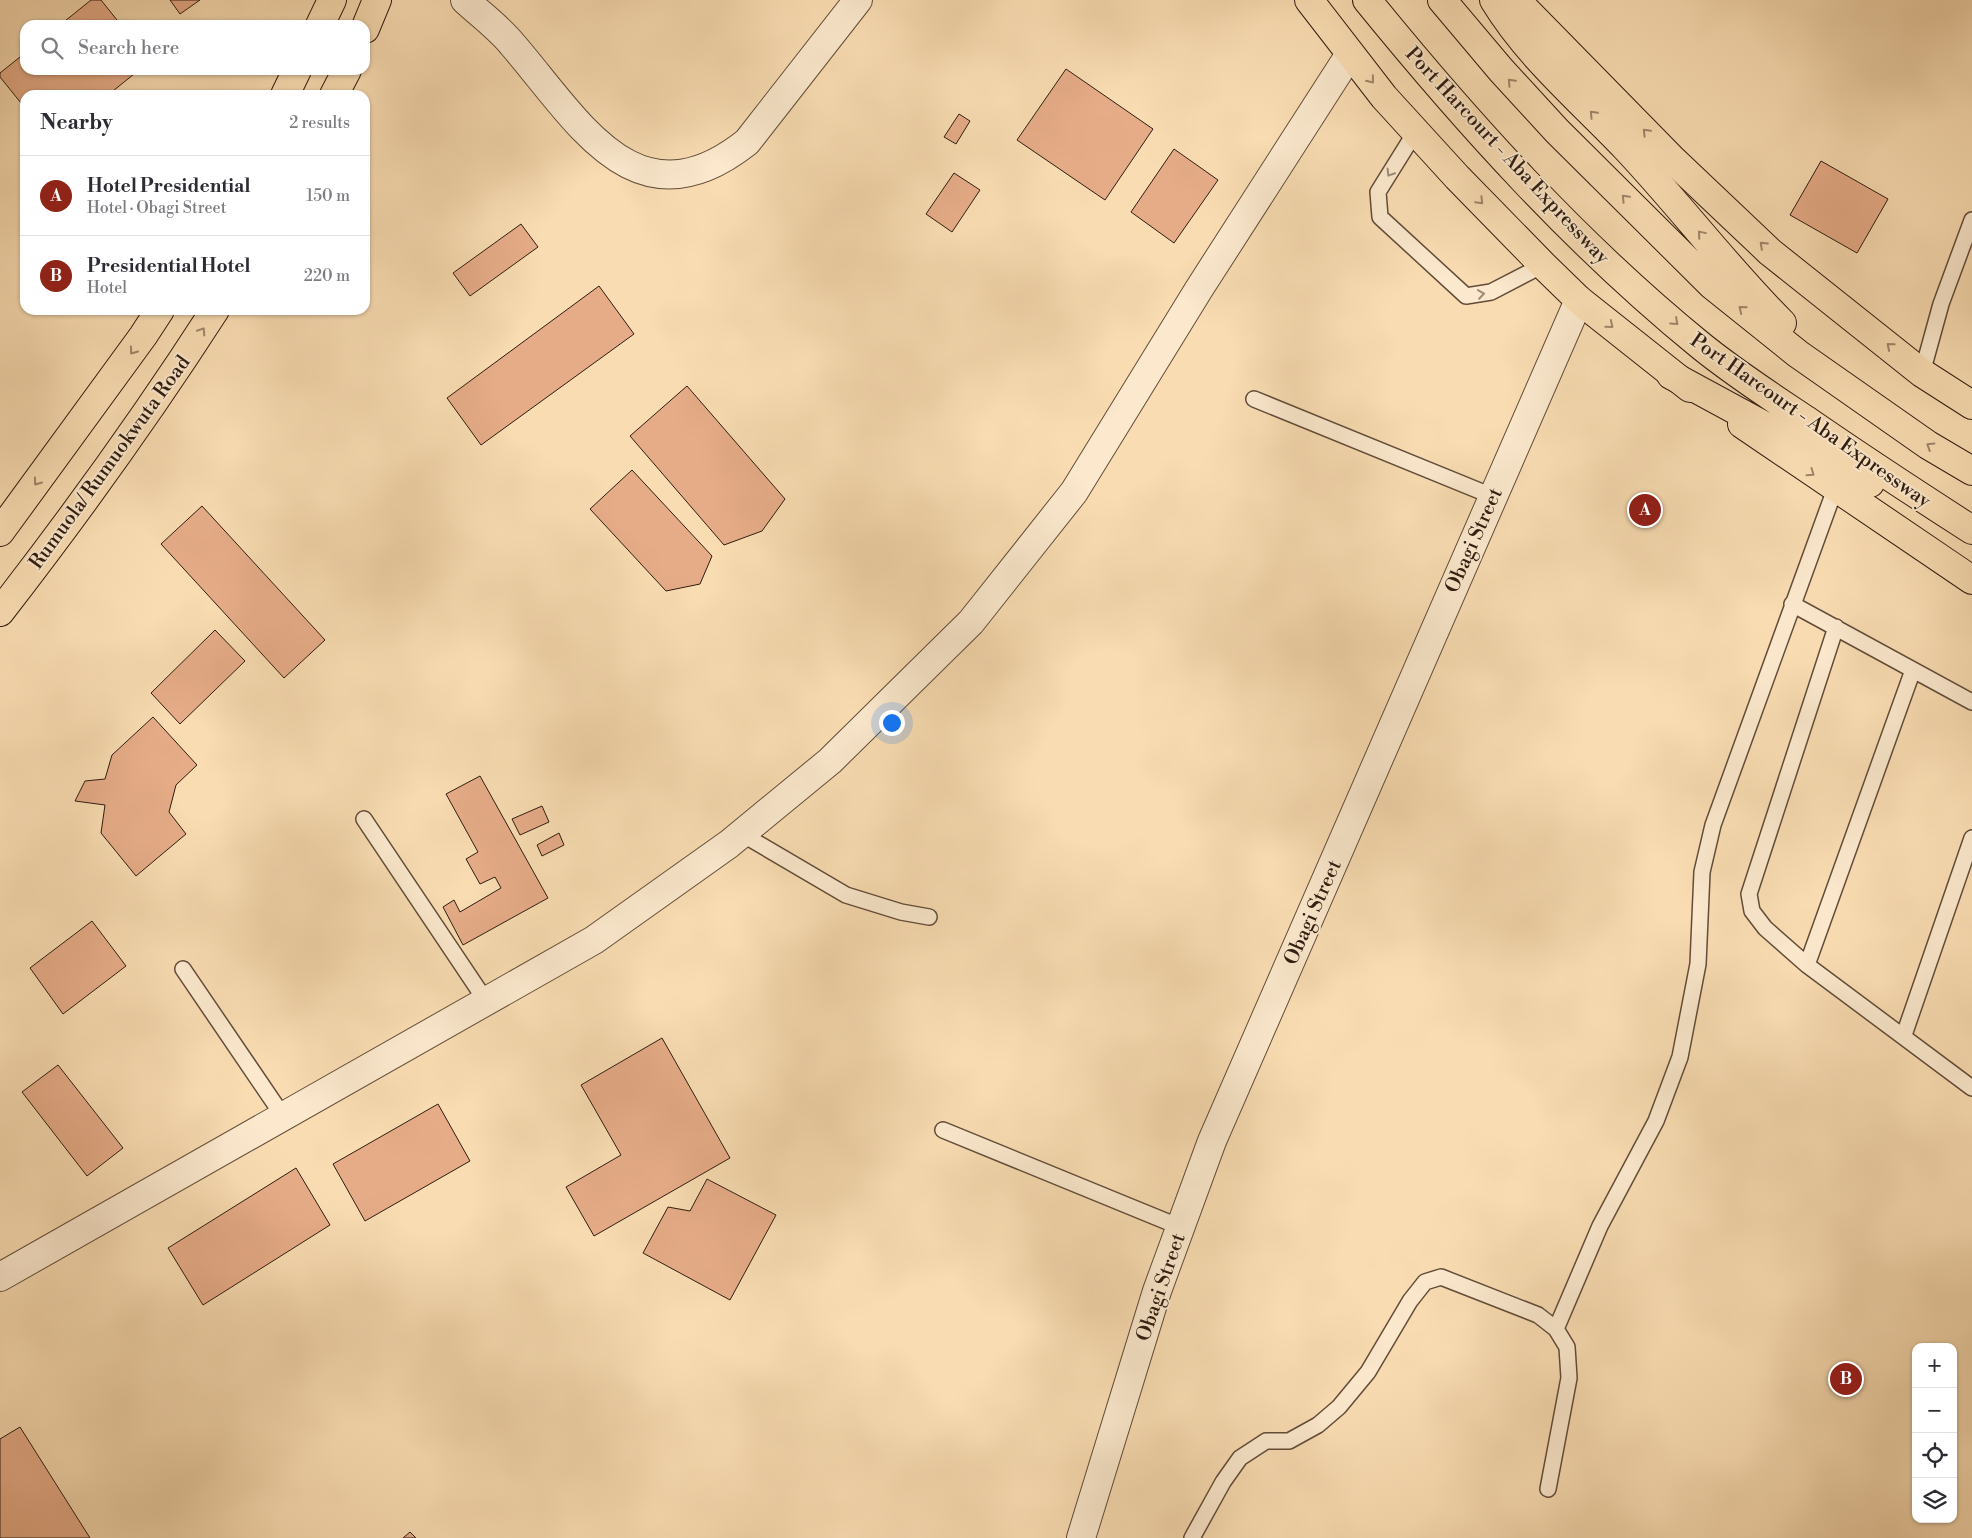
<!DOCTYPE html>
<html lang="en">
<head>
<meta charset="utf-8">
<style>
	:root { --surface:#fff; --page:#f7f7f7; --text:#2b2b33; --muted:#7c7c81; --line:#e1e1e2; --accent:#8f2418 }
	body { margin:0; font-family:"Libre Bodoni",serif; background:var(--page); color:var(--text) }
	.controls { position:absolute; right:15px; bottom:15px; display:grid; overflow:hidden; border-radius:10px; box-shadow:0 1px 4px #0004 }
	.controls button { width:45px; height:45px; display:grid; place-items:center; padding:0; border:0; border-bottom:1px solid var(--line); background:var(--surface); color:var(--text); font:25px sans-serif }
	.you { position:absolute; left:891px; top:722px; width:18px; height:18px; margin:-12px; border:4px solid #fff; border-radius:50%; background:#1a73e8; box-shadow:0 0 0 8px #1a73e833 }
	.badge { display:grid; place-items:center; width:32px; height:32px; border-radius:50%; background:var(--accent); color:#fff; font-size:16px; font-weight:700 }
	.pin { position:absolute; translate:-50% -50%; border:2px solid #fff; box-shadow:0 1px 5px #0006 }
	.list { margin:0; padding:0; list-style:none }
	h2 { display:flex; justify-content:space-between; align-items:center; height:65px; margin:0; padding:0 20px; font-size:21px }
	h2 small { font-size:16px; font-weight:400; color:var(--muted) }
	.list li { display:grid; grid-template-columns:32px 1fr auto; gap:15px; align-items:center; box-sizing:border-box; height:80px; padding:0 20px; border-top:1px solid var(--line) }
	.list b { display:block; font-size:19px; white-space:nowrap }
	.list p { margin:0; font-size:16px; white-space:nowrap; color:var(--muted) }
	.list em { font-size:16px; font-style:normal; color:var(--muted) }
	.icon { flex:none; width:28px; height:28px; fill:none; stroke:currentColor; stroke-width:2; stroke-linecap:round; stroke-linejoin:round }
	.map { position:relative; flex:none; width:1972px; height:1538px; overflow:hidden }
	.search { position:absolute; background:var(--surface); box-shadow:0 1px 4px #0004; left:20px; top:20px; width:350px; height:55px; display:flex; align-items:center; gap:12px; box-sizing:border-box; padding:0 18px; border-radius:15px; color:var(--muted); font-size:19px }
	.panel { position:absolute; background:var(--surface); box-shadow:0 1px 4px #0004; left:20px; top:90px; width:350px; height:225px; border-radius:15px }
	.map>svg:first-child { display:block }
	.building { fill:#e6ac88; stroke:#2f1c11 }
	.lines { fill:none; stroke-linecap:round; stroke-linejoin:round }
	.lane-casing { stroke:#624c39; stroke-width:18 }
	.street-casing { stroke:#624c39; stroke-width:30 }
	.primary-casing { stroke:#2f1c11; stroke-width:30 }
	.highway-casing { stroke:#2f1c11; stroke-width:30 }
	.lane { stroke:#fbe8cd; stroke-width:15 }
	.street { stroke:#fbe8cd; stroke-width:28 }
	.primary { stroke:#f9dcb2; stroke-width:28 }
	.highway { stroke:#f9dcb2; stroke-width:28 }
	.oneway { stroke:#9e866a }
	.oneway2 { stroke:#9f8c78 }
	.labels { text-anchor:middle; stroke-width:4; stroke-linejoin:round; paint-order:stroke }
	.street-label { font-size:20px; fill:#2f1c11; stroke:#fbe8cd }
</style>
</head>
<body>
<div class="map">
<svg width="1972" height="1538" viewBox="0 0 1972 1538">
	<rect width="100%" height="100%" fill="#f9dcb2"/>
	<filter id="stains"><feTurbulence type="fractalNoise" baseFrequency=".004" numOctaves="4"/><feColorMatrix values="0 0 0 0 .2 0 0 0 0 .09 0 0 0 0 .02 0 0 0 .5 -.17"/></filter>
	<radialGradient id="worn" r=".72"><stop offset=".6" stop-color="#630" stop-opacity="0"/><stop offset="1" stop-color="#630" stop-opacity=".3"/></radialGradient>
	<path class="building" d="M91,0H101L121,25H60Z
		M170,0H200L180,14Z
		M25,53V70H139L108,95H25V108L0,77V73Z
		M1066,69L1153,129L1105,200L1017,140Z
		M959,114L970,121L956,144L944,137Z
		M1174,149L1218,180L1174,243L1131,212Z
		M1821,161L1888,199L1857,253L1790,215Z
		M954,173L980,190L952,232L926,214Z
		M521,224L538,247L470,296L453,273Z
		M599,286L634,334L481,445L447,398Z
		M687,386L785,499L762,531L724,545L630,436Z
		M632,470L712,556L700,584L666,591L590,509Z
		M202,506L325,640L284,678L161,544Z
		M215,630L245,661L180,724L151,693Z
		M153,717L197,765L176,785L169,812L186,834L136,876L101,833L105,805L75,801L85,781L105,779L112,755Z
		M480,776L548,898L463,945L443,907L454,900L460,912L501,888L495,877L480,884L466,859L478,852L446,794Z
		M542,806L549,822L520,835L512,819Z
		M559,833L564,845L542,856L537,845Z
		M92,921L126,966L63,1014L30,968Z
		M662,1038L730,1158L594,1236L566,1187L621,1155L581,1085Z
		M58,1065L123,1148L87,1176L22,1092Z
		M438,1104L470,1161L365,1221L333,1164Z
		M296,1168L330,1225L203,1305L168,1248Z
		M707,1179L776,1215L730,1300L643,1253L668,1207L690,1211Z
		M20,1427L90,1538H0V1439Z
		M410,1532L416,1538H403Z"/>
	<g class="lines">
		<defs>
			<path id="lane" d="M1416,131L1378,192L1380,217L1466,296L1491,292L1543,265
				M1922,373L1941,304L1972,220
				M1254,399L1492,496
				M1792,604L1972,702
				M1836,627L1749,894L1752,911L1765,928L1807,965L1972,1088
				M364,819L486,1001
				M742,834L846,895L901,912L929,917
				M1807,965L1913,670
				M183,969L283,1116
				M1904,1035L1972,838
				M943,1130L1180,1227
				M1556,1329L1600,1226L1656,1121L1680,1057L1698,964L1702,872L1713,825L1835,489
				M1192,1538L1223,1482L1240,1458L1266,1441H1289L1318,1425L1339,1407L1368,1372L1410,1301L1425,1282L1441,1277L1538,1315L1556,1329L1567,1347L1569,1378L1548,1489"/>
			<path id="street" d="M465,0C480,14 499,28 512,44C578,120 636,230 747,142L858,0
				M0,1277L594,940L729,844L830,761L971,622L1074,492L1199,289L1350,54
				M1081,1538L1157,1291L1212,1141L1579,300"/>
			<path id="primary" d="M1309,0L1384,97L1457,177L1543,265L1579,300L1690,388
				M1516,0L1674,161L1770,252L1922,373L1972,405
				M320,25L332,0
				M365,29L377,0
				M285,95L297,70
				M334,95L347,70
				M1742,424L1972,580
				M0,532L143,336L160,310
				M0,612C76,514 148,414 215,310"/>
			<path id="highway" d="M1367,0C1467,123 1576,244 1700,345C1733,372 1770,396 1806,420C1861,458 1916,494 1972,530
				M1442,0L1501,70L1557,131L1712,285L1798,354L1928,445L1972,471
				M1494,0C1528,56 1580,100 1625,147C1679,204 1726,267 1782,323
				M1671,375L1870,483"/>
		</defs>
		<use href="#lane" class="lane-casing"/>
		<use href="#street" class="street-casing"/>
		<use href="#primary" class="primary-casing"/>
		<use href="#highway" class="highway-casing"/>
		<use href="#lane" class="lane"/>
		<use href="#street" class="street"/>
		<use href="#primary" class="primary"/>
		<use href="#highway" class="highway"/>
	</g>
	<defs><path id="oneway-chevron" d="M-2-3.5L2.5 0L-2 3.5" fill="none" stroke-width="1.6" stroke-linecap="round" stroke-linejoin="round" transform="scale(1.25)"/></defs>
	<g class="oneway">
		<use href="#oneway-chevron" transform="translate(1371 80) rotate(52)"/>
		<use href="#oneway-chevron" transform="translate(1511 82) rotate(-133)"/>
		<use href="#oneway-chevron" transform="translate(1593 114) rotate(-134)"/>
		<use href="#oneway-chevron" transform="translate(1646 132) rotate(-134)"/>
		<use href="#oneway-chevron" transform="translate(1625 198) rotate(-134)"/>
		<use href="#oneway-chevron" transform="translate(1480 201) rotate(46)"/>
		<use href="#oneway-chevron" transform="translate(1701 234) rotate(-130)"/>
		<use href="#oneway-chevron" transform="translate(1763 245) rotate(-137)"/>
		<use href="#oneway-chevron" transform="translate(1742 309) rotate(-141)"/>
		<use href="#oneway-chevron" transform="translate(1675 322) rotate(42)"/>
		<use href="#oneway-chevron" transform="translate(1610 325) rotate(39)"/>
		<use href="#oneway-chevron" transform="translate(202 331) rotate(-57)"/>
		<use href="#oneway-chevron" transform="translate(1890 346) rotate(-140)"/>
		<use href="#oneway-chevron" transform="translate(133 351) rotate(126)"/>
		<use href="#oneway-chevron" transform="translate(1930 446) rotate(-148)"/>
		<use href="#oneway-chevron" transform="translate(1811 473) rotate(35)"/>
		<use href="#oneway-chevron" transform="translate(37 482) rotate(126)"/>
	</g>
	<g class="oneway2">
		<use href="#oneway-chevron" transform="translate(1390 173) rotate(122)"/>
		<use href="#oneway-chevron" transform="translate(1481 294) rotate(-8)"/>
	</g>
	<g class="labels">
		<g class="street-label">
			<text transform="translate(1508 155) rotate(47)" y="7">Port Harcourt - Aba Expressway</text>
			<text transform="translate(1811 420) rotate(35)" y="7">Port Harcourt - Aba Expressway</text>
			<text transform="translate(109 462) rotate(-54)" y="7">Rumuola/ Rumuokwuta Road</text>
			<text transform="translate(1473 540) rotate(-66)" y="7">Obagi Street</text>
			<text transform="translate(1312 912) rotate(-66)" y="7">Obagi Street</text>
			<text transform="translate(1160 1287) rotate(-71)" y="7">Obagi Street</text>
		</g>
	</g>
	<rect width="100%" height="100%" filter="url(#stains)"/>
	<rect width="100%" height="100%" fill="url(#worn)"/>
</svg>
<div class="controls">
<button>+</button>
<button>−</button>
<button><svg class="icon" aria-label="locate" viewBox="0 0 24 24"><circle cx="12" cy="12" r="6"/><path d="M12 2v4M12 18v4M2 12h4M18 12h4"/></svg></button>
<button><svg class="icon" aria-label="layers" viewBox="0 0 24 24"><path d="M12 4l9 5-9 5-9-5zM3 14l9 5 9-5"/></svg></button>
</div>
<div class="you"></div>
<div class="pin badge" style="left:1645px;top:510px">A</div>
<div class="pin badge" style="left:1846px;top:1379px">B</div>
<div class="search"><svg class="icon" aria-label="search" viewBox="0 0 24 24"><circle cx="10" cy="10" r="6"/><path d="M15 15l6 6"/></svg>Search here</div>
<section class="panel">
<h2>Nearby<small>2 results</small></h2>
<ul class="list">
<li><span class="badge">A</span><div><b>Hotel Presidential</b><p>Hotel · Obagi Street</p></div><em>150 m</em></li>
<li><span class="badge">B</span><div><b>Presidential Hotel</b><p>Hotel</p></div><em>220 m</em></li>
</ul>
</section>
</div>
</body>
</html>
